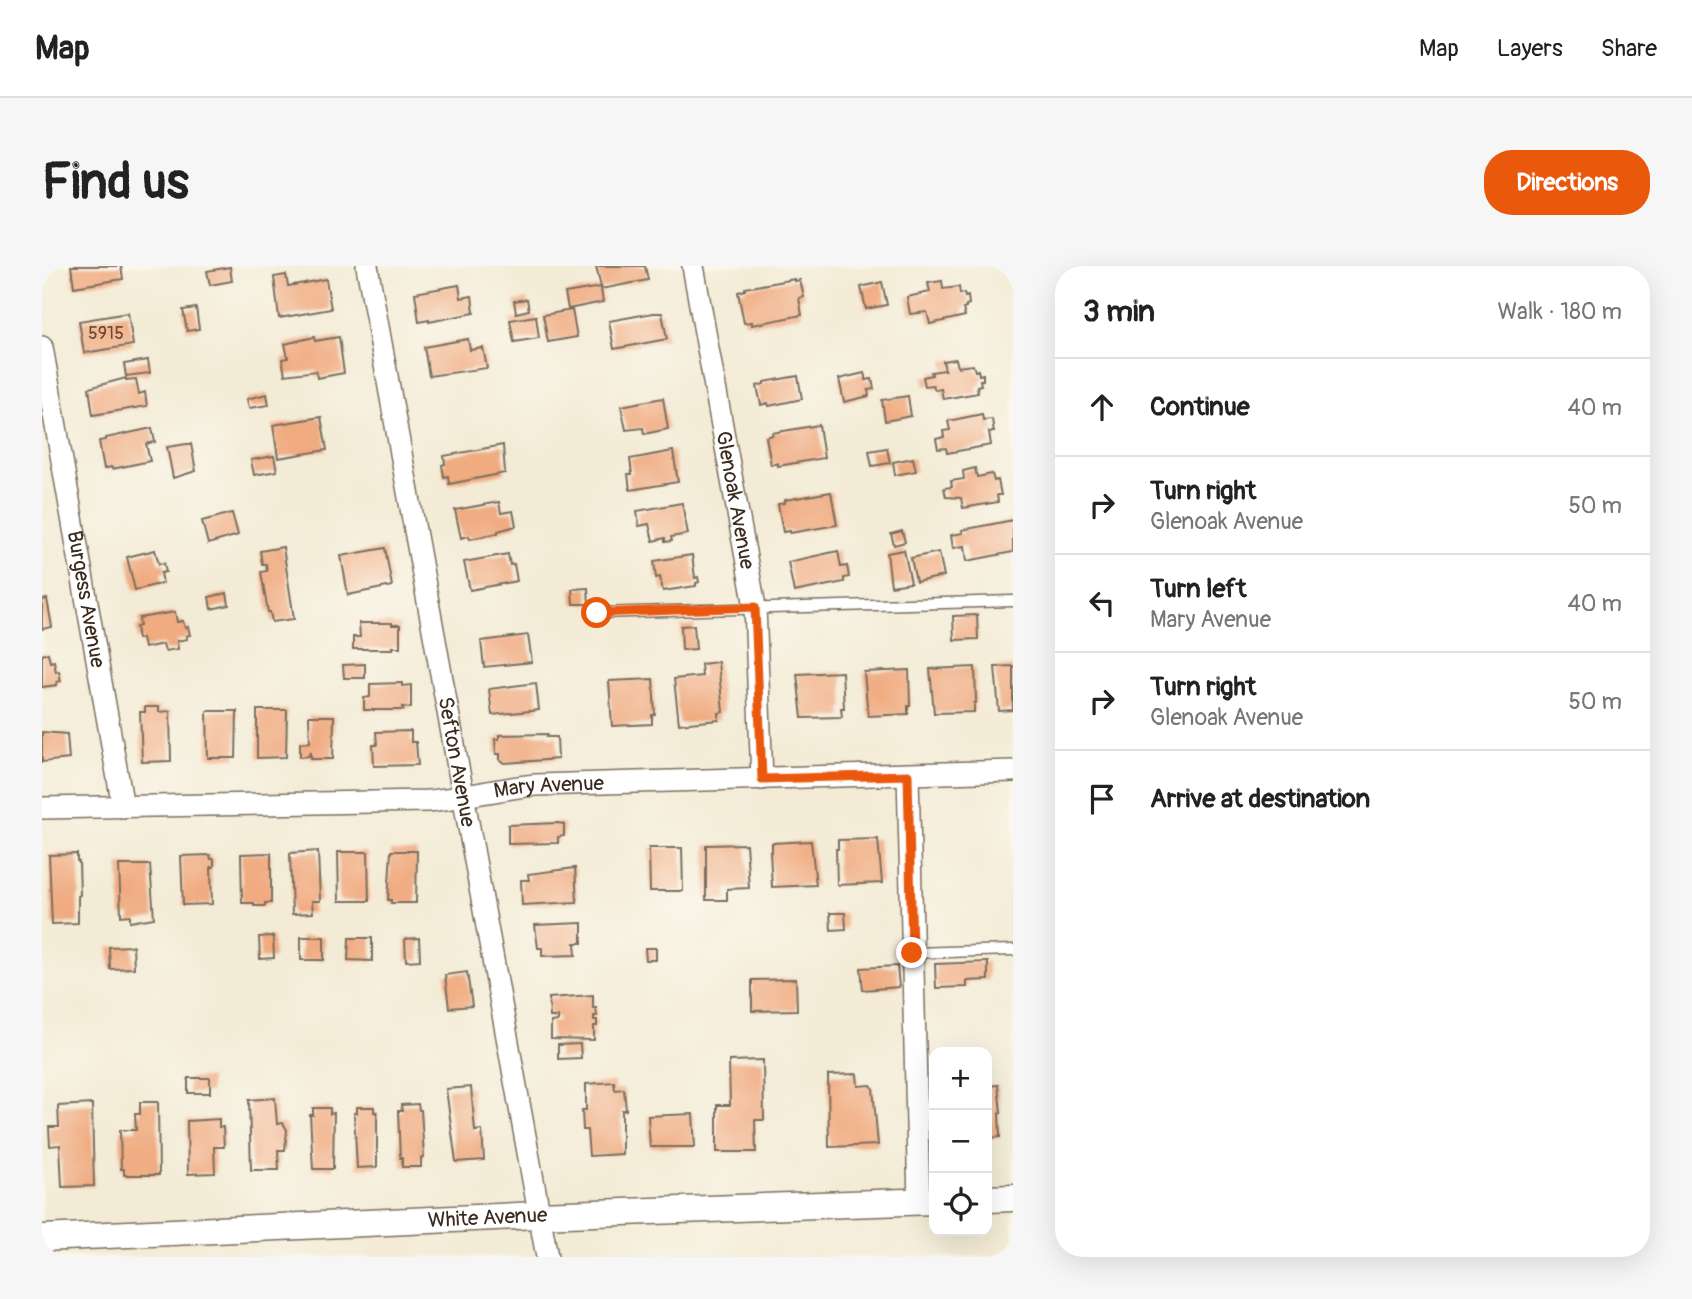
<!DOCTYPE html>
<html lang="en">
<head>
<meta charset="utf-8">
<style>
	:root { --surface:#fff; --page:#f6f6f6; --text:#222; --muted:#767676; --line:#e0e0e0; --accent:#ea580c }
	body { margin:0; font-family:Pangolin,sans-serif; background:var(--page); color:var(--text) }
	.controls { position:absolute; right:21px; bottom:21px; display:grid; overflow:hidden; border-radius:14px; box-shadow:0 7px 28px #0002 }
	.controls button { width:63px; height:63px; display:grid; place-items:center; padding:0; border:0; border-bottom:2px solid var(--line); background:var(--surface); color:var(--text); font:35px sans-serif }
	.stop { position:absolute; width:21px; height:21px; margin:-16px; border:5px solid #ea580c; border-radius:50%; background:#fff }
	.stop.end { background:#ea580c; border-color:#fff; box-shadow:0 2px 7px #0008 }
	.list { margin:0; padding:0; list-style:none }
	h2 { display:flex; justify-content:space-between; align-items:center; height:91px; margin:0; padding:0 28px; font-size:30px }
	h2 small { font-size:23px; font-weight:400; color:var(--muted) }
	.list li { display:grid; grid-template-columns:46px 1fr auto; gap:21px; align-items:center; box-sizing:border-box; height:98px; padding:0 28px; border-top:2px solid var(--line) }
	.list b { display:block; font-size:26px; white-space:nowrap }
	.list p { margin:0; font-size:23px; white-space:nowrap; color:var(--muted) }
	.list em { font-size:23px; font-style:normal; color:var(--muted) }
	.icon { flex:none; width:38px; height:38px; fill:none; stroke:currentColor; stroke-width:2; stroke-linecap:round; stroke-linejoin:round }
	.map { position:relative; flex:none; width:971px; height:991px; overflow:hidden; border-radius:28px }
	header { display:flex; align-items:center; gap:42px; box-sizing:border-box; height:98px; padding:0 35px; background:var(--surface); border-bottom:2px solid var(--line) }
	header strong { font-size:33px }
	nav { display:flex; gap:38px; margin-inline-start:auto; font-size:24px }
	.intro { display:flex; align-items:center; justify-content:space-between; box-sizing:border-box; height:168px; padding:0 42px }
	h1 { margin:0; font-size:49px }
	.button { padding:18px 32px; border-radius:28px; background:var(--accent); color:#fff; font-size:24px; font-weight:700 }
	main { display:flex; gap:42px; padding:0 42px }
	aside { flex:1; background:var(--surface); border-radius:28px; box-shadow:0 7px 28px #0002 }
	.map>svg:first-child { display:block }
	.building { fill:#f0ab81 }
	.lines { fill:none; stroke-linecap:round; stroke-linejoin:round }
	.service-casing { stroke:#7b6e5e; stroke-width:13 }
	.minor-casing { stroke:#7b6e5e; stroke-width:24 }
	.tertiary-casing { stroke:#7b6e5e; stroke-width:29 }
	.service { stroke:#fff; stroke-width:10 }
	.minor { stroke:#fff; stroke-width:21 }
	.tertiary { stroke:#fff; stroke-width:26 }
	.route { stroke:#ea580c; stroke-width:9 }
	.labels { text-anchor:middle; stroke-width:5; stroke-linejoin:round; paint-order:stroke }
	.number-label { font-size:18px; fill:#684a37 }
	.street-label { font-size:21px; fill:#3b2a1e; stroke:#fbf7ec }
</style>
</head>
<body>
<header>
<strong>Map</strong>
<nav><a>Map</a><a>Layers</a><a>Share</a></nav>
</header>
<div class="intro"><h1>Find us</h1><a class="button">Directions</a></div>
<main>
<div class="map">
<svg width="971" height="991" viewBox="0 0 971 991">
	<rect width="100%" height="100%" fill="#fbf7ec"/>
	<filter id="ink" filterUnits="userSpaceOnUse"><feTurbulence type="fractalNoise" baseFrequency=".0143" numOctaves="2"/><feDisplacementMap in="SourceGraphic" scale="14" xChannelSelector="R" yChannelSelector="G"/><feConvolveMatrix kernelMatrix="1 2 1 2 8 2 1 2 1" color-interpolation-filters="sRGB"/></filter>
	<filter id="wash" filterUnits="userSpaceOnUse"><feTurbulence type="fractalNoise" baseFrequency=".00686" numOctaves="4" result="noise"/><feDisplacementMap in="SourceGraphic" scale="28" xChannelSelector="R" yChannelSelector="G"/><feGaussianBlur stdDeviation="1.57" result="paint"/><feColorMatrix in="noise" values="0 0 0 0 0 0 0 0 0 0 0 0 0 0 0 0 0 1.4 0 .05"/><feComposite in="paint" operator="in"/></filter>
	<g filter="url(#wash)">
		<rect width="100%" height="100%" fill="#f3ebd5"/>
		<g id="blocks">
			<path class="building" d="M29,0H79L81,13L32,21Z
				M554,0H603L606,14L559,23L561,36L526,43L523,27L559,21Z
				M188,1L190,15L168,19L165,5Z
				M244,9L246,20L284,13L289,43L237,52L232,11Z
				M753,13V15L758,14L762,31L757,32L760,49L710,59V56L702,57L696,26L703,24V22Z
				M900,15L901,23L917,21L918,28L922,27L923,31L926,30L927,38L924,39V42L921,43L923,50L888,58L885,46L868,48L865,31L888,26L886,17Z
				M840,16L845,39L824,43L819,21Z
				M417,19L419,32L430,30L432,47L387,56V54L377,56L373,27Z
				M485,33L487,44L474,47L472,35Z
				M154,42L157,63L145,65L141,44Z
				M530,44L535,71L506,76L501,49Z
				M86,47L91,79L42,87L37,55Z
				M611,47H620L625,73L572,83L567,55Z
				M494,50L497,72L472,76L468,54Z
				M272,71L273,75L297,71L302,107L275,112L274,105L243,109L240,93L246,92L243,78Z
				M426,73L428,84L441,82L445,102L387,110L382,81Z
				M914,93L916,101L931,99L933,105L936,104L937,109L941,108V114H938L939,119L935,120L936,127L901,133L899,123L893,124L891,119L883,120L881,111L890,109L889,106L903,104L901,95Z
				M106,94L108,107L84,110L82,98Z
				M822,107L824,114L830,113L832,123L826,124L827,130L802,136L797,113Z
				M756,110L760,133L727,140L726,137L719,139L715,120L722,118V116Z
				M84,112V114L94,113L97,128L103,126L105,140L51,149L47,122Z
				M225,128L227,139L207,142L205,133Z
				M866,130L869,150L843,155L840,134Z
				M621,132L626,163L602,168L601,162L584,164L579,140Z
				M940,148L941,154L950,153L952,166H947L949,179L905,187L904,182L896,183L894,173L902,171L901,165L908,164L906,155Z
				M279,151L285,184L236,192L231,159Z
				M777,159L782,192L736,200V197L729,199L724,171L731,169L730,167Z
				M110,162L113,176L104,178L108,195L70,203L69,201L62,203L57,175L64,174V172Z
				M145,178H149L154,205L131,212L125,181Z
				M461,179L463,207L407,218L406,210L402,211L400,199L403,198L402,190Z
				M845,182L848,197L830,200L827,185Z
				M631,185L636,216L588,224L586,208H590L588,193Z
				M232,190L235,205L212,209L209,194Z
				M871,192L874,205L853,209L851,196Z
				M933,202L935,211L950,208L952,215L956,214L959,229H955L956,236L921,242L919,232L904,231L902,222L910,221L909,215L922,213L921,205Z
				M789,226L795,259L748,267V265L741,266L736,238L743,237V234Z
				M457,236L459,247L471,245L474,260L456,265V267L428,273L427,270L419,272L413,244Z
				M640,237L646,268L629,271L630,275L623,276V272L611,275L607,258L597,260L595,245Z
				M190,247L196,269L166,278L160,255Z
				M971,254V286L925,295L923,280L911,282L909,269L921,267L920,264Z
				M860,265L863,276L852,279L849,268Z
				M241,281L252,353L230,356L228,346H226L219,306L225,305L224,298H220L218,285Z
				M343,282L350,320L306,329L299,290Z
				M113,284L117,298L122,297L124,306L119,307L121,317L93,324L85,291Z
				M862,284L869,317L849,320L845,287Z
				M796,285L799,301L805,300L807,311L802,312V316L752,326L746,296Z
				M897,286L902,310L874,316L869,292Z
				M466,288L468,299L472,298L475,315L428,324L422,296Z
				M650,289L653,312L656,311L657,316L654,317V320L621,325L618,311L614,312L612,295Z
				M546,322L547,338H531L530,323Z
				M185,327L187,339L169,343L167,331Z
				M5,333L10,361L0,363V334Z
				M133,346L135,356L141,355L143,362L146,361L148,369L144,370L145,373L135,375L136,383L123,385L121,378L102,382L100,372L96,373L94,361L98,360L97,352Z
				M935,349L936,373L912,374L911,350Z
				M317,357H350V359H358V381H351V383H311V371H318Z
				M652,359L654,383L640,384L639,360Z
				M486,369L490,396L442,401L439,375Z
				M6,387L8,396L12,395L14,406L17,405L19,415L15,416V419L0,421V389Z
				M676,396L681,446L677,447V454L637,458L632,413L660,410L659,398Z
				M323,398V412H302L301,399Z
				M971,400V444L957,445L953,401Z
				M933,401L934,437H932V446L892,447L888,403Z
				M867,404L868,440H866V448L826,450L822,406Z
				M800,406L802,442H799L800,451L760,452L755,408Z
				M611,413L613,449H610V458L570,460L567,415Z
				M360,417V420L369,419V442L360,441L361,444H322V432L328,431V418Z
				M494,417L497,444L450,449L447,423Z
				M103,441H117V446L128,445L129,495L100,496L98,446H103Z
				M215,444H245L244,491L215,492Z
				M165,445H195L194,492H166Z
				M267,450H292L291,493H269V485L267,490L258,491V477L268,476Z
				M369,465V476H374L376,499L332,500L331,479H335L334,466Z
				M0,466L25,468L27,493L0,496Z
				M506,468L505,471H515L516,493L463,497L458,495V488H454L453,473H457V469Z
				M516,557L522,558V570L516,571V577L466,578V559Z
				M836,573L840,617L795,619L794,583H796V574Z
				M769,575L774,619L730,621L728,586H730V577Z
				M704,578L707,622L685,623V634H664V579Z
				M607,582H640L641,625H608Z
				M276,585L278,635H270L271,647L250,648L248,587Z
				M349,585H375L374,637H349V634H346Z
				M296,586H326L327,635H297Z
				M229,587V637H223V640H212V637H200L199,588Z
				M35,588V595L37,596L38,629L36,630V657L10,658L7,589Z
				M168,589L169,593H172V601H169L170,638L141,639L139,590Z
				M77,599H108L112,652L88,656V649L79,650Z
				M533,602L535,636L480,639L479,614H487L486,608Z
				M788,647H803L804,663L789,664Z
				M540,657V677H533L534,689L500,690V682H496L493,659Z
				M231,670L232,692L218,693L217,671Z
				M259,671H282V694H259Z
				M307,672H330V695L306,694Z
				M377,672L378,694L364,695L363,673Z
				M91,680L92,702L68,703L67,681Z
				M603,682H614V694H604Z
				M946,696V714L925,715V721L894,722L893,698Z
				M855,700L857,721L821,724L819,702Z
				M425,706L430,740L407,742L403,709Z
				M754,713L755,744L710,745V714Z
				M551,729V742H554L555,750H552V754H555V760H552V774L509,773V756L516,755V751H508L507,732Z
				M538,778L539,792L516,793V779Z
				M721,794L722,854H713L714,886H675V839H688L687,795Z
				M815,808L816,820L829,819L831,822L836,879L787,881L786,809Z
				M146,812H168V827H146Z
				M572,816L573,824L582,823L584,844H580V888L547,890L545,864H541L540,844H544V818Z
				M956,819L959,847H957L958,871L945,872V820Z
				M429,821L433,865L440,864L442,894L414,896L404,823Z
				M233,832L235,858L241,857L245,864L243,884H236L237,904H209L207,834Z
				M98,836H116L117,909H82V903H79L78,864H94L93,848H98Z
				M50,838L52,920L20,921L18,879L8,880L7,861H17L16,840Z
				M376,838L377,844H379L382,891L379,892V901H360V892H358L356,845H360L359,839Z
				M315,841H332V846H335V901L315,902L312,847H315Z
				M271,842H288V848L292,847L291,903H271L268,849H271Z
				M651,848L653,881H608L606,850Z
				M177,853V861H181L182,881H172L173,907L146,908L145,855Z"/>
		</g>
	</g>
	<g filter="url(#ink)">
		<use href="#blocks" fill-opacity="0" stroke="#7b6e5e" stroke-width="2"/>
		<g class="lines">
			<defs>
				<path id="service" d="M555,347L971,335
					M870,687L971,684"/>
				<g id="minor">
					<path id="s1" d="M325,0L505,991"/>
					<path id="s2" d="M651,0L713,341L720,513"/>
					<path id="s3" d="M0,81L81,541"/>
					<path d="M866,509L877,936"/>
					<path id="s4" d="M0,542L386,535C423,532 457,522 494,519L971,505"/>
				</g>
				<g id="tertiary">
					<path d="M945,933L971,932"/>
					<path id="s5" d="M0,972L496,949L892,935"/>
				</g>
			</defs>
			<use href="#service" class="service-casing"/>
			<use href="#minor" class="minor-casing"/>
			<use href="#tertiary" class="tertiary-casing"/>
			<use href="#service" class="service"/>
			<use href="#minor" class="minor"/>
			<use href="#tertiary" class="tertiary"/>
		</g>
	</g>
	<g class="lines" filter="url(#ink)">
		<path class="route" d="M555,347L713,341L720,513L866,509L870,687"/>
	</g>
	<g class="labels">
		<g class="number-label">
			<text x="64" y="73">5915</text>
		</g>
		<g class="street-label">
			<text dy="7" stroke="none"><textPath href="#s2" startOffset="238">Glenoak Avenue</textPath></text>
			<text dy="7" stroke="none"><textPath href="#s3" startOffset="256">Burgess Avenue</textPath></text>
			<text dy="7" stroke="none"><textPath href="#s1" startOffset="504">Sefton Avenue</textPath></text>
			<text dy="7" stroke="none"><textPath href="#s4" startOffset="508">Mary Avenue</textPath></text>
			<text dy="7" stroke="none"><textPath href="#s5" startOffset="446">White Avenue</textPath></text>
		</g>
	</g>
</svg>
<div class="controls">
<button>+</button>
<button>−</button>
<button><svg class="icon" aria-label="locate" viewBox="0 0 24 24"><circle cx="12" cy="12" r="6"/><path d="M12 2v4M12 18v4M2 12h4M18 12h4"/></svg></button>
</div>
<div class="stop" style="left:555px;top:347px"></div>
<div class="stop end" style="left:870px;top:687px"></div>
</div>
<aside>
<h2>3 min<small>Walk · 180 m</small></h2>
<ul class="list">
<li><svg class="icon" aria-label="ahead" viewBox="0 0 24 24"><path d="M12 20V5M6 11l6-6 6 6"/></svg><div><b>Continue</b></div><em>40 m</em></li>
<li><svg class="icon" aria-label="right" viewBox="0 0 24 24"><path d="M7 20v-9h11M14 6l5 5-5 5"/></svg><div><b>Turn right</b><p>Glenoak Avenue</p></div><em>50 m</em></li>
<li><svg class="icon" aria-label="left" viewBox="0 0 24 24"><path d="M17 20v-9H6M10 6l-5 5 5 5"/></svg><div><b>Turn left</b><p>Mary Avenue</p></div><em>40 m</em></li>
<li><svg class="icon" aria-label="right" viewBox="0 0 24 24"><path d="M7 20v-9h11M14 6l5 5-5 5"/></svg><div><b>Turn right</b><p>Glenoak Avenue</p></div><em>50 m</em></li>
<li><svg class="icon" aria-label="arrive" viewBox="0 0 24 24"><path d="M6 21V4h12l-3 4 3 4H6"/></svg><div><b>Arrive at destination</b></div></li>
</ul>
</aside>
</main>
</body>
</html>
